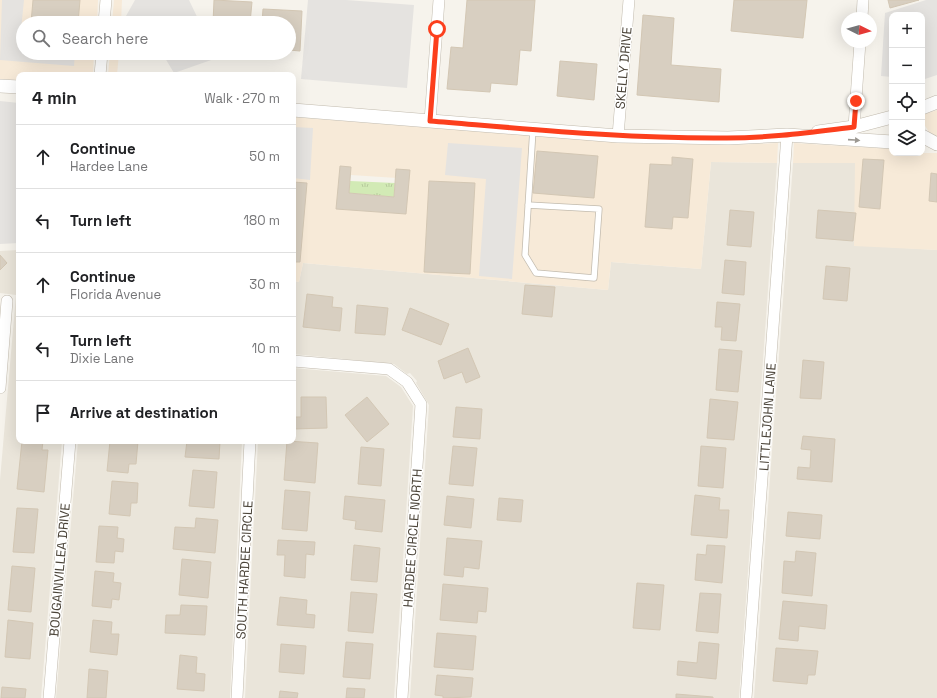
<!DOCTYPE html>
<html lang="en">
<head>
<meta charset="utf-8">
<style>
	:root { --surface:#fff; --page:#f6f6f6; --text:#202124; --muted:#757577; --line:#e0e0e0 }
	body { margin:0; font-family:"Space Grotesk",sans-serif; background:var(--page); color:var(--text) }
	.controls { position:absolute; right:12px; top:12px; display:grid; overflow:hidden; border-radius:8px; box-shadow:0 4px 16px #0002 }
	.controls button { width:36px; height:36px; display:grid; place-items:center; padding:0; border:0; border-bottom:1px solid var(--line); background:var(--surface); color:var(--text); font:20px sans-serif }
	.compass { position:absolute; left:841px; top:12px; width:36px; height:36px; border-radius:50%; background:var(--surface); box-shadow:0 4px 16px #0002; rotate:95deg }
	.stop { position:absolute; width:12px; height:12px; margin:-9px; border:3px solid #fc3f1d; border-radius:50%; background:#fff }
	.stop.end { background:#fc3f1d; border-color:#fff; box-shadow:0 1px 4px #0008 }
	.list { margin:0; padding:0; list-style:none }
	h2 { display:flex; justify-content:space-between; align-items:center; height:52px; margin:0; padding:0 16px; font-size:17px }
	h2 small { font-size:13px; font-weight:400; color:var(--muted) }
	.list li { display:grid; grid-template-columns:26px 1fr auto; gap:12px; align-items:center; box-sizing:border-box; height:64px; padding:0 16px; border-top:1px solid var(--line) }
	.list b { display:block; font-size:15px; white-space:nowrap }
	.list p { margin:0; font-size:13px; white-space:nowrap; color:var(--muted) }
	.list em { font-size:13px; font-style:normal; color:var(--muted) }
	.icon { flex:none; width:22px; height:22px; fill:none; stroke:currentColor; stroke-width:2; stroke-linecap:round; stroke-linejoin:round }
	.map { position:relative; flex:none; width:937px; height:698px; overflow:hidden }
	.search { position:absolute; background:var(--surface); box-shadow:0 4px 16px #0002; left:16px; top:16px; width:280px; height:44px; display:flex; align-items:center; gap:10px; box-sizing:border-box; padding:0 14px; border-radius:22px; color:var(--muted); font-size:15px }
	.panel { position:absolute; background:var(--surface); box-shadow:0 4px 16px #0002; left:16px; top:72px; width:280px; height:372px; border-radius:8px }
	.map>svg:first-child { display:block }
	.residential { fill:#eae5da }
	.commercial { fill:#f7ead8; fill-rule:evenodd }
	.grass { fill:url(#grass-tufts) }
	.parking { fill:#e5e3e0 }
	.building { fill:#d8cfc1; stroke:#d3c7b4 }
	.lines { fill:none; stroke-linecap:round; stroke-linejoin:round }
	.service-casing { stroke:#c2bbae; stroke-width:7 }
	.minor-casing { stroke:#c2bbae; stroke-width:12 }
	.tertiary-casing { stroke:#c2bbae; stroke-width:14 }
	.service { stroke:#fff; stroke-width:5.5 }
	.minor { stroke:#fff; stroke-width:11 }
	.tertiary { stroke:#fff; stroke-width:13 }
	.oneway { fill:#9c9892 }
	.route { stroke:#fc3f1d; stroke-width:5 }
	.labels { text-anchor:middle; stroke-width:3; stroke-linejoin:round; paint-order:stroke }
	.street-label { font-size:13px; fill:#4b4439; stroke:#fff }
</style>
</head>
<body>
<div class="map">
<svg width="937" height="698" viewBox="0 0 937 698">
	<defs>
		<pattern id="grass-tufts" width="24" height="20" patternUnits="userSpaceOnUse"><rect width="24" height="20" fill="#d2eab5"/><path d="M3 7l-1-3M5 7V3M7 7l1-3M15 17l-1-3M17 17v-4M19 17l1-3" fill="none" stroke="#b6ca9c"/></pattern>
	</defs>
	<rect width="100%" height="100%" fill="#f6f3ec"/>
	<path class="residential" d="M711,162L777,163L739,698H410L429,405L416,383L417,381L410,373L407,374L394,364L293,354V281L299,282L303,263L608,290L611,262L701,269Z
		M793,163H855V245L937,250V698H754Z
		M19,250V441H62L41,698H0V480L16,295L0,293V296V251Z
		M293,368L386,376L401,387L413,406L394,698H245L258,441H293Z
		M78,441H242L230,698H56Z"/>
	<path class="commercial" d="M0,0H98L97,23H23V53H94L93,75H19V80L0,79Z
		M114,0H122L121,23H112Z
		M110,53H119L117,75H108Z
		M937,110V136L929,132L922,121V115Z
		M293,117L625,143L728,145L778,143L777,163L711,162L701,269L611,262L608,290L303,263L299,282L293,281ZM351,175L397,178L394,202L343,193L347,176Z
		M794,143L892,149V153H937V250L854,246L855,163H793Z"/>
	<path class="grass" d="M350,181L395,183L394,197L349,193Z"/>
	<path class="parking" d="M2,0H24L21,30L23,31V53H75L74,66L0,60Z
		M135,0H189L200,23H137L126,16Z
		M308,0H346L414,5L407,88L301,79Z
		M926,0H937V75L922,80V15H892V77L881,76L885,13Z
		M162,53H214L217,58L174,73Z
		M0,101L19,103V243L0,244Z
		M293,127L313,128L310,180L293,178Z
		M448,143L522,148L512,279L479,276L486,179L445,175Z"/>
	<path class="building" d="M33,0H80L78,23H31Z
		M214,0L252,2L250,23H213Z
		M467,0H535L531,51L520,50L517,85L491,83L490,92L447,89L451,47L463,48Z
		M734,0H807L803,38L731,31Z
		M888,0H919L890,8Z
		M263,9L302,11L300,51L289,50V23H262Z
		M643,15L674,18L671,65L721,69L719,102L637,95Z
		M560,61L597,64L594,100L557,96Z
		M537,151L598,156L594,198L533,193Z
		M672,157L693,159L688,218L673,217L672,229L645,227L650,164L672,165Z
		M863,159L884,160L880,209L859,207Z
		M340,166L351,167L349,193L394,197L396,169L410,170L406,214L336,209Z
		M931,173L937,174V202L929,201Z
		M429,181L475,183L470,274L424,272Z
		M293,182L307,183L300,262H293Z
		M730,210L754,212L751,247L727,245Z
		M818,210L856,213L853,241L816,238Z
		M0,255L7,263L0,270Z
		M725,260L746,262L744,295L722,293Z
		M826,266L850,268L847,301L823,299Z
		M525,285L555,287L552,317L522,314Z
		M307,294L333,297L332,307L342,308L340,331L303,327Z
		M717,302L740,304L736,341L721,340L722,327H715Z
		M357,305L388,308L385,335L355,333Z
		M410,308L449,324L441,345L402,330Z
		M468,348L480,377L466,383L462,372L444,379L438,361Z
		M719,349L742,351L738,392L716,390Z
		M803,360L824,362L821,399L800,398Z
		M301,397H326L327,428L293,429V417H301Z
		M367,397L389,424L367,442L345,415Z
		M710,399L738,402L734,440L707,438Z
		M456,407L482,409L480,439L453,437Z
		M803,436L835,439L832,482L797,479L798,467L810,468L811,450L801,449Z
		M22,441H43L42,450H48L44,492L17,489Z
		M110,441H138L136,464H129L128,473L107,471Z
		M187,441H220L219,459L185,457Z
		M287,441L318,443L315,483L284,480Z
		M453,446L477,448L473,486L449,484Z
		M701,446L726,448L723,488L698,486Z
		M361,447L384,449L381,486L358,484Z
		M193,470L217,472L214,508L189,506Z
		M112,481L138,483L137,503H131L130,516L109,514Z
		M285,490L310,492L307,531L282,529Z
		M695,495L720,498L719,510H729L727,538L691,535Z
		M345,496L385,500L382,532L355,529L356,521L343,519Z
		M447,496L474,499L471,528L444,525Z
		M499,498L523,500L521,522L497,520Z
		M17,508L38,509L34,553L13,552Z
		M788,512L822,515L820,539L786,536Z
		M196,518L218,520L215,553L173,549L175,527L195,528Z
		M99,526L118,527L117,538L124,539L123,552L115,551L114,563L96,562Z
		M447,538L482,541L479,569L464,567L463,577L444,575Z
		M278,540L315,542L314,555L306,554L305,578L284,576L285,555H277Z
		M354,545L380,548L377,582L351,580Z
		M707,545L725,546L722,583L695,580L697,554L706,555Z
		M796,551L816,553L812,596L782,593L784,561L795,562Z
		M182,559L211,562L208,598L179,595Z
		M12,566L35,568L31,612L8,610Z
		M95,571L114,573L113,582L121,583L119,600L112,599L111,608L92,606Z
		M637,583L664,585L660,630L633,628Z
		M443,584L488,588L486,612L478,611L477,623L440,620Z
		M351,592L377,594L373,633L348,631Z
		M700,593L721,594L718,633L696,631Z
		M280,597L307,600L306,614L315,615L314,628L277,625Z
		M783,601L827,605L825,629L799,626L798,641L779,639Z
		M181,605L207,606L205,635L165,633L166,615H180Z
		M8,620L33,623L30,659L5,657Z
		M93,620L112,622L111,634H119L117,655L90,652Z
		M437,633L476,636L473,670L434,667Z
		M346,642L373,644L370,679L343,677Z
		M699,642L719,644L716,679L677,675L678,661L697,663Z
		M281,644L306,646L304,674L279,672Z
		M776,648L818,651L815,675H808L807,684L773,681Z
		M180,655L197,657L196,673L205,674L204,691L177,689Z
		M89,669L108,671L106,698H87Z
		M437,675L473,678L471,697L443,698V696L435,695Z
		M2,687L26,689L25,698H1Z
		M347,688L365,689L364,698H346Z
		M280,691L298,693L297,698H279Z
		M676,694L713,697V698H676Z"/>
	<g class="lines">
		<defs>
			<path id="service" d="M528,205L599,209L594,278L536,273L525,255L533,129"/>
			<path id="minor" d="M862,18L863,0
				M104,23L106,0
				M100,75L102,53
				M430,121L439,0
				M854,127L860,42
				M618,136L629,0
				M293,361L389,369L407,382L421,404L402,698
				M0,388L7,301
				M49,698L70,441
				M237,698L250,441
				M746,698L787,135"/>
			<path id="tertiary" d="M0,86L19,87
				M922,108L937,102
				M293,110L618,136L728,138L787,135L892,142
				M818,132L854,127L892,117
				M922,136L937,144"/>
		</defs>
		<use href="#service" class="service-casing"/>
		<use href="#minor" class="minor-casing"/>
		<use href="#tertiary" class="tertiary-casing"/>
		<use href="#service" class="service"/>
		<use href="#minor" class="minor"/>
		<use href="#tertiary" class="tertiary"/>
	</g>
	<defs><path id="oneway-solid" d="M-6-.8H1V-3.2L6.5 0L1 3.2V.8H-6Z"/></defs>
	<use class="oneway" href="#oneway-solid" transform="translate(854 140) rotate(4)"/>
	<g class="lines">
		<path class="route" d="M437,29L430,121C529,129 628,139 727,138C770,138 812,132 854,127L856,101"/>
	</g>
	<g class="labels">
		<g class="street-label">
			<text transform="translate(623 68) rotate(-85)" y="5">SKELLY DRIVE</text>
			<text transform="translate(767 417) rotate(-86)" y="5">LITTLEJOHN LANE</text>
			<text transform="translate(412 538) rotate(-86)" y="5">HARDEE CIRCLE NORTH</text>
			<text transform="translate(59 570) rotate(-85)" y="5">BOUGAINVILLEA DRIVE</text>
			<text transform="translate(244 570) rotate(-87)" y="5">SOUTH HARDEE CIRCLE</text>
		</g>
	</g>
</svg>
<div class="controls">
<button>+</button>
<button>−</button>
<button><svg class="icon" aria-label="locate" viewBox="0 0 24 24"><circle cx="12" cy="12" r="6"/><path d="M12 2v4M12 18v4M2 12h4M18 12h4"/></svg></button>
<button><svg class="icon" aria-label="layers" viewBox="0 0 24 24"><path d="M12 4l9 5-9 5-9-5zM3 14l9 5 9-5"/></svg></button>
</div>
<svg class="compass" viewBox="-18 -18 36 36"><path d="M0-13l5 13h-10z" fill="#e53935"/><path d="M0 13l5-13h-10z" fill="#757577"/></svg>
<div class="stop" style="left:437px;top:29px"></div>
<div class="stop end" style="left:856px;top:101px"></div>
<div class="search"><svg class="icon" aria-label="search" viewBox="0 0 24 24"><circle cx="10" cy="10" r="6"/><path d="M15 15l6 6"/></svg>Search here</div>
<section class="panel">
<h2>4 min<small>Walk · 270 m</small></h2>
<ul class="list">
<li><svg class="icon" aria-label="ahead" viewBox="0 0 24 24"><path d="M12 20V5M6 11l6-6 6 6"/></svg><div><b>Continue</b><p>Hardee Lane</p></div><em>50 m</em></li>
<li><svg class="icon" aria-label="left" viewBox="0 0 24 24"><path d="M17 20v-9H6M10 6l-5 5 5 5"/></svg><div><b>Turn left</b></div><em>180 m</em></li>
<li><svg class="icon" aria-label="ahead" viewBox="0 0 24 24"><path d="M12 20V5M6 11l6-6 6 6"/></svg><div><b>Continue</b><p>Florida Avenue</p></div><em>30 m</em></li>
<li><svg class="icon" aria-label="left" viewBox="0 0 24 24"><path d="M17 20v-9H6M10 6l-5 5 5 5"/></svg><div><b>Turn left</b><p>Dixie Lane</p></div><em>10 m</em></li>
<li><svg class="icon" aria-label="arrive" viewBox="0 0 24 24"><path d="M6 21V4h12l-3 4 3 4H6"/></svg><div><b>Arrive at destination</b></div></li>
</ul>
</section>
</div>
</body>
</html>
